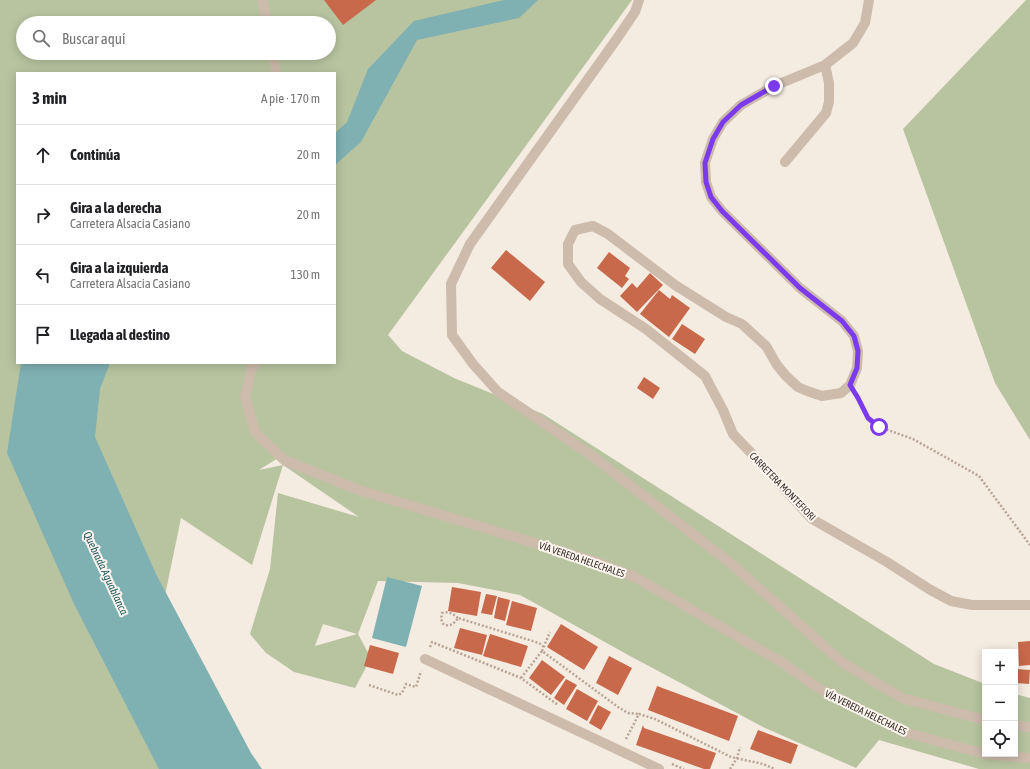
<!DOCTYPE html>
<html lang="es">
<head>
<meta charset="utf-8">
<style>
	:root { --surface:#fff; --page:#f2f2f2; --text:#202124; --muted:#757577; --line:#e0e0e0 }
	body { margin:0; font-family:"Asap Condensed",sans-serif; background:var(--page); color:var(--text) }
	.controls { position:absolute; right:12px; bottom:12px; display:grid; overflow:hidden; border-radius:0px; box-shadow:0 2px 10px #0003 }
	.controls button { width:36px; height:36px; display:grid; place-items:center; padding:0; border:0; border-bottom:1px solid var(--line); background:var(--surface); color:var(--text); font:20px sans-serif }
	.stop { position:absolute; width:12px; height:12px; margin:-9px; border:3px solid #7c3aed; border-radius:50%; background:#fff }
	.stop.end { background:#7c3aed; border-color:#fff; box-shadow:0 1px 4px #0008 }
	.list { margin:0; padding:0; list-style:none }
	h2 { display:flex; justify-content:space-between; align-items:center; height:52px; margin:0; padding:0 16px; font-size:17px }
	h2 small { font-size:13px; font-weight:400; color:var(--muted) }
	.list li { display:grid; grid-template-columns:26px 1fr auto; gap:12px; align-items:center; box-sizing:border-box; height:60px; padding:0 16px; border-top:1px solid var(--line) }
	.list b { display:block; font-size:15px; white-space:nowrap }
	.list p { margin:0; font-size:13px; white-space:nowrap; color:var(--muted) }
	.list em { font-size:13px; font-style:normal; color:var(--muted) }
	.icon { flex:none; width:22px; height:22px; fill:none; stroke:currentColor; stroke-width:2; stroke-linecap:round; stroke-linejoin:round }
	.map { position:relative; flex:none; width:1030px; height:769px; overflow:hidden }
	.search { position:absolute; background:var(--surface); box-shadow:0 2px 10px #0003; left:16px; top:16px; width:320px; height:44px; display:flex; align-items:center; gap:10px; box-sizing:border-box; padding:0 14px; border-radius:22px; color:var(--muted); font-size:15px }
	.panel { position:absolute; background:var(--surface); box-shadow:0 2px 10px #0003; left:16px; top:72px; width:320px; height:292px; border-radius:0px }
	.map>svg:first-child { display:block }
	.green { fill:#b8c4a0; fill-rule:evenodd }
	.water { fill:#7fb0b2 }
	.building { fill:#c8694b }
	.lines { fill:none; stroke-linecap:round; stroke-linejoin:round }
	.path { stroke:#b9a596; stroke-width:2.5; stroke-dasharray:2 2; stroke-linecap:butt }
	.lane { stroke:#cdbbac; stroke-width:10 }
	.street { stroke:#cdbbac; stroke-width:10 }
	.route { stroke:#7c3aed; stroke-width:5 }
	.labels { text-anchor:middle; stroke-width:4; stroke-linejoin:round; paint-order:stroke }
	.street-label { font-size:10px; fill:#3b302b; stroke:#fbf5ee }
	.water-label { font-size:11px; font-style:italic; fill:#1f5a5e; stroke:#fbf5ee }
</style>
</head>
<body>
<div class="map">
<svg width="1030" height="769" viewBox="0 0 1030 769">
	<rect width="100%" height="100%" fill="#f4ebe1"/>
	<path class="green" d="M0,0H632L388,335L402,351L454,378L543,414L934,664L985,684V754H1015V694L1030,698V769H979L879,740L856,768L765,728L630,656L520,595L458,583L378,581L358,634L371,658L355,688L294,672L266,653L250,634L270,569L278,493L359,517L283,465L252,565L181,518L156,639L172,769H0ZM23,23H329V53H23ZM17,73H335V363H17ZM278,458L283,465L259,470ZM323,624L357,634L315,646Z
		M1026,0H1030V440L995,383L903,129Z"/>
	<path class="water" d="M504,0H538L519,18L417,40L361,142L335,165V133L347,122L368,69L414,21Z
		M21,363H110L100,389L95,437L156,574L251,753L262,769H159L74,604L7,453Z
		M387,577L422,586L406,647L372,638Z"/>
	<path class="building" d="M324,0H376L343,25Z
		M506,250L545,282L530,301L491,268Z
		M609,252L630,268L625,276L629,279L622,288L597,268Z
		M650,273L663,285L637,312L620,296L632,283L637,288Z
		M659,290L670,299L672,295L690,308L669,337L640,314Z
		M682,324L705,339L695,354L672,339Z
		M644,377L660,388L653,399L637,388Z
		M452,587L481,592L477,616L448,611Z
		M486,594L497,596L492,615L481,613Z
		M498,597L510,600L505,621L494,618Z
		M512,601L537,608L531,631L506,625Z
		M561,624L598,647L584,670L547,647Z
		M460,628L487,635L482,655L454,648Z
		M490,634L528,646L521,667L483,656Z
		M1030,641V665L1019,666L1018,642Z
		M370,645L399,653L393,674L364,666Z
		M609,656L632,668L618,695L596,683Z
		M542,660L565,677L551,695L529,678Z
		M1015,669L1030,670L1029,684L1015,683Z
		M566,679L577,685L564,705L554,698Z
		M657,686L738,716L729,741L648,710Z
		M577,689L598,701L587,721L566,709Z
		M598,705L611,712L601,730L589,723Z
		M643,725L644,728L716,753L710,769H704L636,745Z
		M758,730L798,745L791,764L750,749Z"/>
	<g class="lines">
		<path class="path" d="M856,395L868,418L879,427L913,439L979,476L1030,545
			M458,618C453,614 449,611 442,613C441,618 441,621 444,625C451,626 454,624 458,618L539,643L544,647
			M430,647L432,642L521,678L558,705
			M542,651L550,632
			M521,678L542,651L618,707L628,713L639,714
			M369,685L398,695L402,693L406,684L416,687L421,671
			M626,739L639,714L655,719L731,757L763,764L775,769
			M672,764L684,769
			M730,769L737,758L740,747"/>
		<path class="lane" d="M425,659L659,769"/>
		<path class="street" d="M262,0L267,23
			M639,0L635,12L616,40L470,244L451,284L452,335L473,364L498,392L591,455L734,566L843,663L902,698L985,720
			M869,0L865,23L853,43L825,65L774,86L741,105L723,122L713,139L705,163L706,182L711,197L722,211L800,288L842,321L854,336L858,351L857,368L850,385L841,393L822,396L807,391L798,387L786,376L777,365L766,346L742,324L726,317L675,285L608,234L593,226L575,230L568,244V264L581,282L600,299L646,329L705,376L723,410L733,434L754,456L812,519L887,562L929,589L951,601L972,605H1030
			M273,53L276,73
			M785,162L826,113L829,102V83L825,65
			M256,363L251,370L245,397L255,432L284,460L359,490L594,561L637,578L783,663L818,688L904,732L985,754
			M1015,725L1030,727
			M986,754L1030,758"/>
	</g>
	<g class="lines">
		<path class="route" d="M774,86L741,105L723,122L713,139L705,163L706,182L711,197L722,211L800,288L842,321L854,336L858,351L857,368L850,385L858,398L868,418L879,427"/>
	</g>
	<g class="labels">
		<g class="street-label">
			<text transform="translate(783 486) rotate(46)" y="4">CARRETERA MONTEFIORI</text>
			<text transform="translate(582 559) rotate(19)" y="4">VÍA VEREDA HELECHALES</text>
			<text transform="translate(866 712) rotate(26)" y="4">VÍA VEREDA HELECHALES</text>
		</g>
		<g class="water-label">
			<text transform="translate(106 573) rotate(65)" y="4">Quebrada Aguablanca</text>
		</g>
	</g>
</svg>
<div class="controls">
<button>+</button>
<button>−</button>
<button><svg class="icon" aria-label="locate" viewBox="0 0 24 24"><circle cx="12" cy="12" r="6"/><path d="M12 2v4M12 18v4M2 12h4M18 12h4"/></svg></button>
</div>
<div class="stop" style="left:879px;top:427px"></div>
<div class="stop end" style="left:774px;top:86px"></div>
<div class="search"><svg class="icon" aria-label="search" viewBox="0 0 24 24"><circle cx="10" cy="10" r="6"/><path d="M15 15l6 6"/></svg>Buscar aquí</div>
<section class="panel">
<h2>3 min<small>A pie · 170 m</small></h2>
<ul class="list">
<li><svg class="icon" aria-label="ahead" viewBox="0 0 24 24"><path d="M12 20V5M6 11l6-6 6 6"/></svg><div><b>Continúa</b></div><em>20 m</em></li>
<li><svg class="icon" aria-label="right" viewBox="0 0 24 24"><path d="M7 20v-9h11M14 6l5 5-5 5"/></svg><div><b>Gira a la derecha</b><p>Carretera Alsacia Casiano</p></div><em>20 m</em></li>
<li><svg class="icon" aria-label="left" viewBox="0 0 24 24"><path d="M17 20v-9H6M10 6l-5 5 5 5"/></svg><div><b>Gira a la izquierda</b><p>Carretera Alsacia Casiano</p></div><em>130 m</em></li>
<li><svg class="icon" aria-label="arrive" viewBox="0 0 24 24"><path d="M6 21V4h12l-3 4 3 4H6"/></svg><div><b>Llegada al destino</b></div></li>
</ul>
</section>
</div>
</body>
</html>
